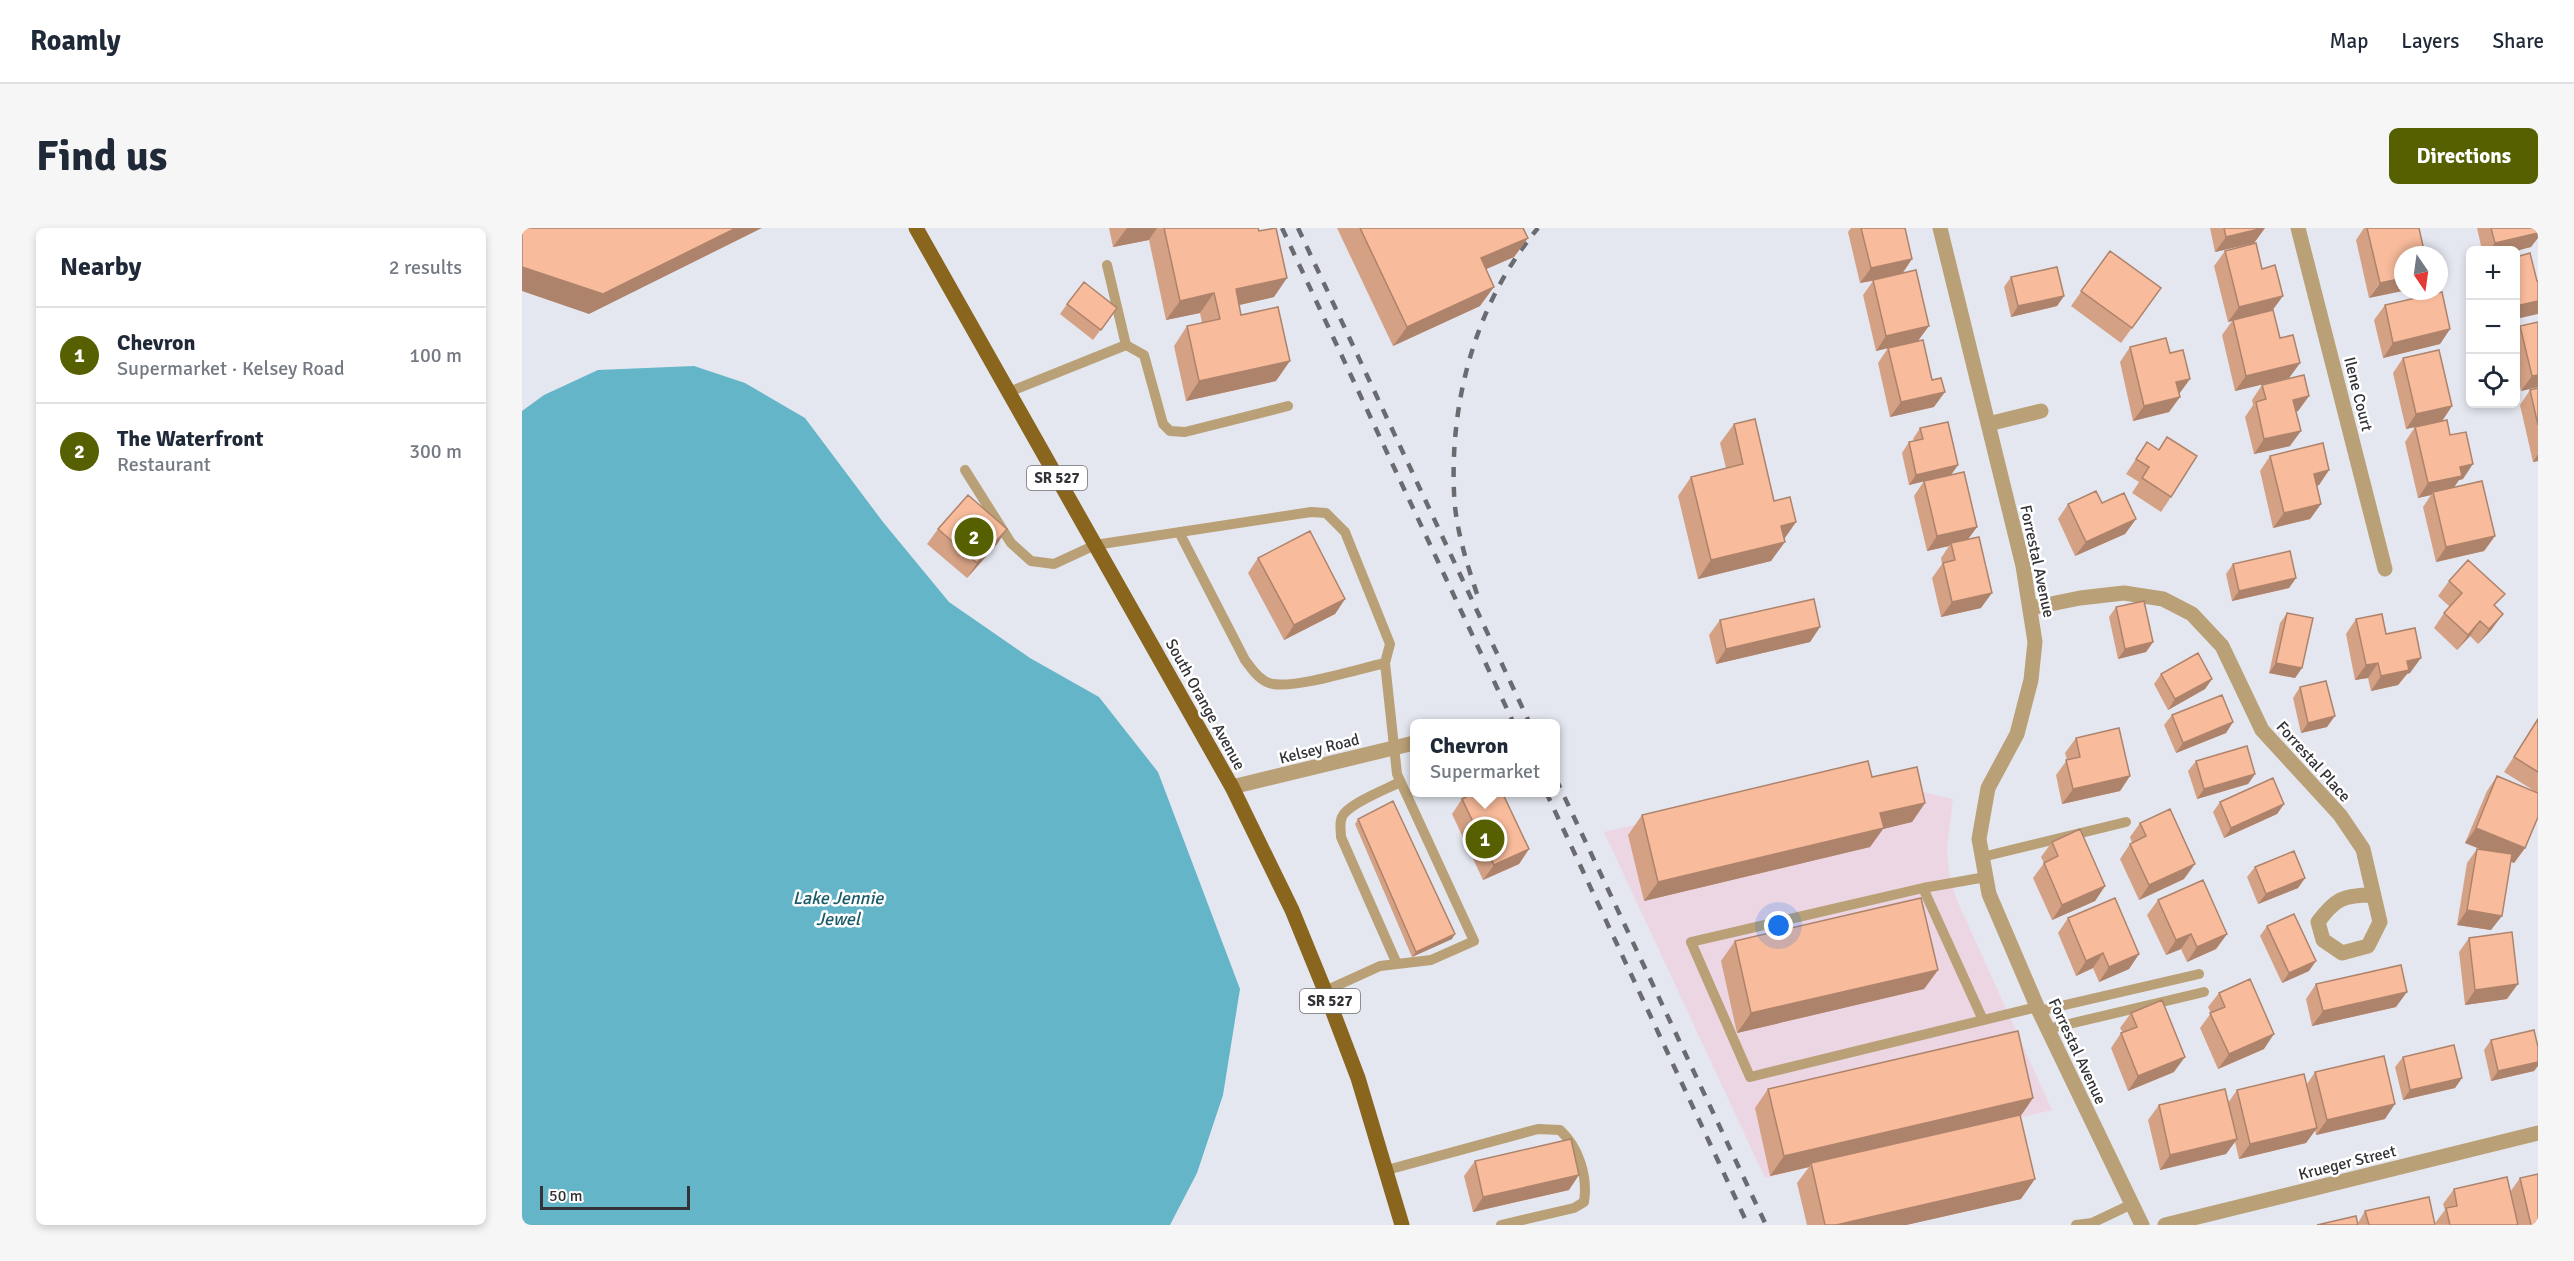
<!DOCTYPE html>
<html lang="en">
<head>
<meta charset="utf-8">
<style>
	:root { --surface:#fff; --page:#f6f6f7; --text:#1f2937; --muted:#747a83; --line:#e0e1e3; --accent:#566000 }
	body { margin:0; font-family:Signika,sans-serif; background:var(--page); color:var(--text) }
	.controls { position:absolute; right:18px; top:18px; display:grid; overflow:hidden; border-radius:9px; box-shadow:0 3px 9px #0003 }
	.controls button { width:54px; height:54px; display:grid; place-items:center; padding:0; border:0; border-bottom:2px solid var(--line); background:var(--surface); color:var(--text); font:30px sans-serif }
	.compass { position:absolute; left:1872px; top:18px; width:54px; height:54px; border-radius:50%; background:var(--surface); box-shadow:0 3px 9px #0003; rotate:167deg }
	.scale { position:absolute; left:18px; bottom:15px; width:150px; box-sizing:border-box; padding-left:6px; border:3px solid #333337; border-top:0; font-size:16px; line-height:21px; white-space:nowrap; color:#333337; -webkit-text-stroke:4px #fff; paint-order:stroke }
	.you { position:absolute; left:1257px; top:698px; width:21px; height:21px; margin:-15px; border:4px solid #fff; border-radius:50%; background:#1a73e8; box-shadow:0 0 0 9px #1a73e833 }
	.badge { display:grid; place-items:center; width:39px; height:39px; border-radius:50%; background:var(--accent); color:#fff; font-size:20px; font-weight:700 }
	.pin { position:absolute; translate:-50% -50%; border:3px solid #fff; box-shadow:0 2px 6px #0006 }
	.popup { position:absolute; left:888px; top:491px; width:150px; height:78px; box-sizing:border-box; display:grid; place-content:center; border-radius:9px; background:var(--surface); filter:drop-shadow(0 2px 4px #0005); font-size:20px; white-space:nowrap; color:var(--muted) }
	.popup b { font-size:22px; color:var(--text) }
	.popup::after { content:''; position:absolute; left:50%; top:100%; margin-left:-12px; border:12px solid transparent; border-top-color:var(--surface) }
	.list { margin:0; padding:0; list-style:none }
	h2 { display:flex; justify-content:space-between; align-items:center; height:78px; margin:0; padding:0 24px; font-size:26px }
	h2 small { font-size:20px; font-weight:400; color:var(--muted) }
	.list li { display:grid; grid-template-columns:39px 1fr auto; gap:18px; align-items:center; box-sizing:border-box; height:96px; padding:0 24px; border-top:2px solid var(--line) }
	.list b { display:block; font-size:22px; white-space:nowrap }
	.list p { margin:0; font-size:20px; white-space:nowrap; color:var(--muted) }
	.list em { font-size:20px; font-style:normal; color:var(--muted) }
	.icon { flex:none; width:33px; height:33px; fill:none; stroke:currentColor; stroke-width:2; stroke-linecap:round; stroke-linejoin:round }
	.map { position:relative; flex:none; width:2016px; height:997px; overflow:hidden; border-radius:9px }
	header { display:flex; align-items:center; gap:36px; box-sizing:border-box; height:84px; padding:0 30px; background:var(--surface); border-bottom:2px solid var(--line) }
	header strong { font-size:28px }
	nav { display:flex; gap:33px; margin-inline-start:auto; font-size:21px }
	.intro { display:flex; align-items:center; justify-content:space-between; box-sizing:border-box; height:144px; padding:0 36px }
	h1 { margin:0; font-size:42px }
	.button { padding:15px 27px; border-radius:9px; background:var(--accent); color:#fff; font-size:21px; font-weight:700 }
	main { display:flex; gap:36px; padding:0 36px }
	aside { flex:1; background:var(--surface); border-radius:9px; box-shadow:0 3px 9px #0003 }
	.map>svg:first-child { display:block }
	.industrial { fill:#ecd6e3 }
	.water { fill:#65b5c8 }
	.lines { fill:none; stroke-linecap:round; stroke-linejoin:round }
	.service { stroke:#b9a076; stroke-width:10 }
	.minor { stroke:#b9a076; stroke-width:15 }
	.primary { stroke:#89651e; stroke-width:15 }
	.rail { stroke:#6a6b70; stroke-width:4.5; stroke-dasharray:10 10; stroke-linecap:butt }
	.wall { fill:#d5a185 }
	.shaded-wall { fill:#ae836c }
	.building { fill:#f8bb9b; stroke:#ae836c; stroke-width:1.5 }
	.labels { text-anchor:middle; stroke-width:5; stroke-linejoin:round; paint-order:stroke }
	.shield { fill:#fff; stroke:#707073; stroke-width:1.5 }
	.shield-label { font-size:15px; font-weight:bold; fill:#333337 }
	.street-label { font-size:16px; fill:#333337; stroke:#fff }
	.water-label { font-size:18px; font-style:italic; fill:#1a5b69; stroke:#fff }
</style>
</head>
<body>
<header>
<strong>Roamly</strong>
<nav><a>Map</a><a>Layers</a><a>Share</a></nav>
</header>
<div class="intro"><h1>Find us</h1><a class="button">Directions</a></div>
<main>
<aside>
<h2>Nearby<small>2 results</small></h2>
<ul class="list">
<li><span class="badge">1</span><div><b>Chevron</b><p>Supermarket · Kelsey Road</p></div><em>100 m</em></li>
<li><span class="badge">2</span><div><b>The Waterfront</b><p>Restaurant</p></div><em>300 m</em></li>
</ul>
</aside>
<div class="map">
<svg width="2016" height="997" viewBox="0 0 2016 997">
	<rect width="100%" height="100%" fill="#e5e7f0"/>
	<path class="industrial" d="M1328,547L1431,571L1425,620L1427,644L1434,670L1530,882L1243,950L1082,604Z"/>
	<path class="water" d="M172,138L223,155L283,190L361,294L427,374L508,430L577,469L636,544L718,761L701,867L675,945L648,997H0V183L22,167L76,142Z"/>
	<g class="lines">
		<path class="service" d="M604,117L622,127L641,196L648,203L663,204L766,178
			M487,164L604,117L585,37
			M443,242L489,315L509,333L532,336L573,317L789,284L804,285L823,304L868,416L863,435L875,546L952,713L909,732L858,738L803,763
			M657,304L723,432C730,441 738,454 751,456C776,460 836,441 863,435
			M1460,629L1604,594
			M1464,649L1401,660L1169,714L1228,849L1515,779
			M1401,660L1461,792
			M875,736L819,609C819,603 817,595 820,589C825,576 865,561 878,554
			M1517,783L1677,746
			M1526,801L1682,764
			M865,942L1016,901L1038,902C1057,920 1066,948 1062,974L1052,980L979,997
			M1554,997L1570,995L1610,976"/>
		<path class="minor" d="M1418,0L1501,338L1513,414L1509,452L1495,506L1466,560L1457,611L1467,666L1517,783L1620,997
			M1776,0L1863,341
			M1466,196L1519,183
			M1509,380L1558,370L1602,365L1641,371L1670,386L1700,418L1740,502L1818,587L1841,621L1858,694L1846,718L1820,725L1801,712L1796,694C1813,671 1821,667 1850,667
			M710,559L892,515
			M1643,997L2016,905"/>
		<path class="primary" d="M394,0L710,559L770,682L803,763L836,850L880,997"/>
		<path class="rail" d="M760,0L992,496
			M776,0L1008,496
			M955,366C944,333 933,298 932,264C928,170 955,73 1016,0
			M1034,551L1244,997
			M1024,564L1226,997"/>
	</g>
	<path class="wall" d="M587,0H736L752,69L717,77L719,87L754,153L664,173L652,118L665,98L680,95L678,85L644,92L627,12L591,19Z
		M815,0H1001L1006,10L992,29L964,41L958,78L871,118Z
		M1329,0H1383L1390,31L1380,45L1412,179L1368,189L1356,135L1366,120L1354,123L1341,67L1351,53L1338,55L1326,4Z
		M1688,0H1743L1732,15L1693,24Z
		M1842,0H1897L1847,70L1834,12Z
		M1955,0H2016L2009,19L1994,22H1960Z
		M1588,23L1639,60L1599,115L1549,78Z
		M1703,23L1750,83L1758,110L1778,135L1767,150L1713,163L1700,107L1710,93L1706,94L1692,38Z
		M1489,49L1542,68L1535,78L1489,89L1482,59Z
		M545,76L595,80L571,112L538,86Z
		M1863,77L1928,101L1918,116L1861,130L1852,92Z
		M2016,94V159L1999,163L1994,139V105L1998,98Z
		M1608,119L1648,125L1668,151L1657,166L1658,169L1647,184L1611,193L1598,134Z
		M1881,130L1930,178L1920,193L1884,201L1871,145Z
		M1740,157L1787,168L1776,183L1774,184L1768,218L1732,226L1723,189L1731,177L1730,172Z
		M2016,160V233L2011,234L1998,177L2008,162Z
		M1212,196L1252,273L1274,294L1262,311L1249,333L1176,351L1156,268L1169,249L1204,240L1198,215Z
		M1893,199L1928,207L1941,251L1937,252L1932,259L1973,308L1962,323L1914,334L1901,279L1909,267L1896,270L1883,214Z
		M1398,200L1436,237L1429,246L1455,299L1446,311L1459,380L1419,389L1410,350L1420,336L1419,330L1427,318L1405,323L1392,268L1402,253L1387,257L1380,225L1387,214L1392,213L1391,211Z
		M1645,209L1649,269L1639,284L1610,265L1617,254L1604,246L1625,214L1636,222Z
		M1748,228L1807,242L1797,257L1795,258L1799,276L1788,291L1751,300L1738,243Z
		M1580,275L1614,291L1603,306L1553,328L1536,291L1546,276Z
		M416,301H485L475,316L445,350L405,316Z
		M736,330L823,371L813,386L762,412L726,345Z
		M1711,336L1774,350L1767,360L1710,373L1704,346Z
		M1927,353L1974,379L1970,401L1956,416L1948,408L1935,422L1912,400L1922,385L1928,379L1916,368Z
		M1594,379L1631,414L1624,424L1596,431L1587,389Z
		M1765,385L1780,440L1773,450L1747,445L1758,395Z
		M1834,391L1864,406L1888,445L1885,446L1876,457L1849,463L1846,450L1833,452L1824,406Z
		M1198,392L1298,399L1288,414L1194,436L1187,407Z
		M1639,446L1690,451L1683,461L1646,482L1632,456Z
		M1778,459L1805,499L1779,505L1771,470Z
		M1650,487L1711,494L1704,505L1654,525L1642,497Z
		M2016,491V589L2003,620L1992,635L1989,633L1969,702L1935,697L1945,635L1955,621H1959L1943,615L1965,563L1975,548L2014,564L1982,544Z
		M1554,510L1608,548L1598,563L1540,576L1534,547L1545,532L1543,525Z
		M1674,533L1733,546L1726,556L1675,571L1666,543Z
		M1350,549L1403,575L1390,594L1361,601L1348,619L1122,673L1106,607L1120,587Z
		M940,571L1007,621L997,636L961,652L930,586Z
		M1698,574L1762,576L1755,586L1702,610L1691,584Z
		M836,591L930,711L890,729L833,596Z
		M1618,595L1662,651L1617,672L1598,631L1608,616L1610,615L1608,609Z
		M1530,614L1583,658L1573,673L1530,692L1511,650L1522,635L1519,629Z
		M1733,639L1783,650L1776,660L1736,676L1725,649Z
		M1636,672L1705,706L1694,721L1665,734L1659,721L1644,727L1625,687Z
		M1546,690L1617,726L1607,741L1577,754L1571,740L1554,748L1536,705Z
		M1745,698L1787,743L1760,755L1738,708Z
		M1947,710L1985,771L1943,777L1937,724Z
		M1213,713L1416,742L1402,761L1215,805L1199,733Z
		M1794,756L1874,779L1790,798L1784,771Z
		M1697,765L1742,821L1696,841L1678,800L1689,785L1686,779Z
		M1609,785L1652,844L1606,863L1589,820L1599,805H1601L1598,800Z
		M1969,812L2012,843L1969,853L1962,822Z
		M1881,829L1940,850L1933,860L1881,872L1873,839Z
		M1793,844L1863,891L1794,907L1793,902L1784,915L1717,931L1713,914L1704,926L1638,942L1626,892L1637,877L1706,875L1715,862L1785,856Z
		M1246,861L1511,870L1498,888L1499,971L1384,997H1285L1275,955L1287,939L1248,948L1233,880Z
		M953,933L1047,962L951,984L942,948Z
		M1998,950L2016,997H1914L1913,995L1923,982L1921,976L1932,961L1988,964Z
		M1843,983L1913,997H1795L1836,995Z"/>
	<path class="shaded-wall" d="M214,0H240L67,86L0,63V39Z
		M605,0H635L627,12L591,19Z
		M1743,0L1732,15L1693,24L1704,9Z
		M2016,5V10L2009,19L1994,23L1967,22L1973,15Z
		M1006,10L992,29L946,49L959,30Z
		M1390,31L1380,46L1338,55L1349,40Z
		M765,50L752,69L700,81L714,61Z
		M1881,50V63L1847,70L1858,55Z
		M972,59L958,78L871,118L885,99Z
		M692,65L678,85L644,92L658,73Z
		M1542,68L1535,78L1489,89L1496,78Z
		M1761,68L1750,83L1711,92L1710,93L1706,94L1717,79Z
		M2016,73V86L1994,91V78Z
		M1407,98L1396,113L1354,123L1364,108Z
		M1928,101L1918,116L1861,130L1871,115Z
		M768,133L754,153L664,173L677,153Z
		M1778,135L1767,150L1713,163L1724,148Z
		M2016,147V159L1999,163L2010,148Z
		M1668,151L1657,166L1654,154Z
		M1423,164L1412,179L1368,189L1379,174Z
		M1787,168L1776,183L1761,187L1771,172Z
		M1658,169L1647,184L1611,193L1622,178Z
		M1930,178L1920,193L1884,201L1894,186Z
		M1779,203L1768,218L1732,226L1742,211Z
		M2016,226V233L2011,234Z
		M1951,236L1941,251L1937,252L1930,262L1911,264L1909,267L1896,270L1906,255L1938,239Z
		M1436,237L1429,247L1387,257L1394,247Z
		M1807,242L1797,257L1781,261L1792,246Z
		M1799,276L1788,291L1751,300L1762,285Z
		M1614,291L1603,306L1553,328L1564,314Z
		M1274,294L1260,314L1259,298Z
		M1455,299L1444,314L1429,315L1427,318L1405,323L1415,308Z
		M485,301L475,316L445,350L455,335Z
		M1973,308L1962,323L1914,334L1924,319Z
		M1263,314L1249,333L1176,351L1189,332Z
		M1774,350L1767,360L1710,373L1717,363Z
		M1470,365L1459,380L1419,389L1430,374Z
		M823,371L813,386L762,412L772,397Z
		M1981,386L1970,401L1956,416L1967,401Z
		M1958,393L1948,408L1935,422L1946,407Z
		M1298,399L1288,414L1194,436L1204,421Z
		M1631,414L1624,424L1596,431L1603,421Z
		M1899,430L1888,445L1885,446L1876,457L1849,463L1859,448L1885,433Z
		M1754,435L1780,440L1773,450L1747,445Z
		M1856,435L1846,450L1833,452L1844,437Z
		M1690,451L1683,461L1646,482L1653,471Z
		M1813,488L1805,499L1779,505L1786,495Z
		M1711,494L1704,505L1654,525L1661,515Z
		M1733,546L1726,556L1675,571L1682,561Z
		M1608,548L1598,563L1540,576L1551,561Z
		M1403,575L1390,594L1361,601L1348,619L1122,673L1136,654L1358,585Z
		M1762,576L1755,586L1702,610L1709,600Z
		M1954,600L2003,620L1992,635L1943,615Z
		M1007,621L997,636L961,652L972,637Z
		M1673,636L1662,651L1617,672L1627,657Z
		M1783,650L1776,660L1736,676L1744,666Z
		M1583,658L1573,673L1530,692L1540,677Z
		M1945,682L1980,688L1969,702L1935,697Z
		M933,706L930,711L890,729L894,724Z
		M1669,706L1659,721L1644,727L1654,712Z
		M1705,706L1694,721L1665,734L1675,719Z
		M1581,725L1571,740L1554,748L1564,733Z
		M1617,726L1607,741L1577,754L1587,739Z
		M1794,733L1787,743L1760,755L1767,745Z
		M1416,742L1402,761L1215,805L1229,785Z
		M1996,756L1985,771L1943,777L1953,762Z
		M1885,764L1874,779L1790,798L1801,783Z
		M1752,806L1742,821L1696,841L1707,826Z
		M1663,829L1652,844L1606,863L1616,848Z
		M2016,834V838L2012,843L1969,853L1976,843Z
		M1940,850L1933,860L1881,872L1888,862Z
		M1511,870L1498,889L1289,935L1287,939L1248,948L1262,928Z
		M1873,876L1863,891L1794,907L1805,892Z
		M1795,900L1784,915L1717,931L1728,916Z
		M1715,911L1704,926L1638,942L1648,927Z
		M1057,947L1047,962L951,984L961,969Z
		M1513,951L1499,971L1384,997H1314Z"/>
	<path class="building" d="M0,0H214L81,66L0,39Z
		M642,0H736L737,3L754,0L765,50L714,61L719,87L756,79L768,133L677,153L665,98L698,91L692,65L658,73Z
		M838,0H1001L1006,10L959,30L972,59L885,99Z
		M1339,0H1383L1390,31L1349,40Z
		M1702,0H1741L1704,9Z
		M1845,0H1897L1903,27H1881V50L1858,55Z
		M1969,0H2016V5L1973,15Z
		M1734,15L1740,41L1753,37L1761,68L1717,79L1703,23Z
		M1588,23L1639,60L1610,100L1559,63Z
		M2008,25L2015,53H2016V73L1994,78V29Z
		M1535,39L1542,68L1496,78L1489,49Z
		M1394,42L1407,98L1364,108L1351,52Z
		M562,54L595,80L579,102L545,76Z
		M1920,64L1928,101L1871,115L1863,77Z
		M1751,82L1758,110L1771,107L1778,135L1724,148L1711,92Z
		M2016,94V147L2010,148L1998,98Z
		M1644,110L1648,125L1661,122L1668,151L1654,154L1658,169L1622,178L1608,119Z
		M1401,112L1410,152L1419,150L1423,164L1379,174L1366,120Z
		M1917,122L1930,178L1894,186L1881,130Z
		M1782,147L1787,168L1771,172L1779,203L1742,211L1734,174L1744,171L1740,157Z
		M2016,160V197L2008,162Z
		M1233,191L1252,273L1268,269L1274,294L1259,298L1263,314L1189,332L1169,249L1221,236L1212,196Z
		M1925,192L1928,207L1944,204L1951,236L1938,239L1940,248L1906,255L1893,199Z
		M1426,194L1436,237L1394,247L1387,214L1401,211L1398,200Z
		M1645,209L1675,228L1649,269L1620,250L1627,239L1614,231L1625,214L1637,222Z
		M1801,215L1807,242L1792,246L1799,276L1762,285L1748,228Z
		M1442,244L1455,299L1415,308L1402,253Z
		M1960,253L1973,308L1924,319L1911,264Z
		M1574,263L1580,275L1602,265L1614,291L1564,314L1546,276Z
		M446,267L485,301L455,335L416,301Z
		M788,303L823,371L772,397L736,330Z
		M1457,309L1470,365L1430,374L1421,335L1433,332L1429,315Z
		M1768,323L1774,350L1717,363L1711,336Z
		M1946,332L1983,366L1972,377L1981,386L1967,401L1958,393L1946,407L1922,385L1940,365L1927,353Z
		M1292,371L1298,399L1204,421L1198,392Z
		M1622,373L1631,414L1603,421L1594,379Z
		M1765,385L1791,390L1780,440L1754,435Z
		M1860,386L1864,406L1893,400L1899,430L1885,433L1887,442L1859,448L1856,435L1844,437L1834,391Z
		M1676,425L1690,451L1653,471L1639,446Z
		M1804,453L1813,488L1786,495L1778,459Z
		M1700,467L1711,494L1661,515L1650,487Z
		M2016,491V544L1992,529Z
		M1597,500L1608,548L1551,561L1544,532L1558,529L1554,510Z
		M1725,518L1733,546L1682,561L1674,533Z
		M1346,533L1350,549L1395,539L1403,575L1358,585L1362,600L1136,654L1120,587Z
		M1975,548L2016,565V589L2003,620L1954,600Z
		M1751,550L1762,576L1709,600L1698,574Z
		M953,564H980L1007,621L972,637L940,571Z
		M871,573L933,706L894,724L836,591Z
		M1648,581L1673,636L1627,657L1608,616L1624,608L1618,595Z
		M1558,601L1583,658L1540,677L1522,635L1536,628L1530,614Z
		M1955,621L1990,626L1980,688L1945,682Z
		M1772,623L1783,650L1744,666L1733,639Z
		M1681,652L1705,706L1675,719L1669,706L1654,712L1636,672Z
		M1399,670L1416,742L1229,785L1213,713Z
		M1593,670L1617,726L1587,739L1581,725L1564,733L1546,690Z
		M1772,686L1794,733L1767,745L1745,698Z
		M1990,704L1996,756L1953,762L1947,710Z
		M1879,737L1885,764L1801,783L1794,756Z
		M1728,751L1752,806L1707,826L1688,785L1703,779L1697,765Z
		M1640,772L1663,829L1616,848L1599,805L1615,799L1609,785Z
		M2012,802L2016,819V834L1976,843L1969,812Z
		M1496,803L1511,870L1262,928L1246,861Z
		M1932,817L1940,850L1888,862L1881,829Z
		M1862,828L1873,876L1805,892L1793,844Z
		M1782,846L1795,900L1728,916L1715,862Z
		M1703,861L1715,911L1648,927L1637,877Z
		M1498,887L1513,951L1314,997H1303L1289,935Z
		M1049,911L1057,947L961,969L953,933Z
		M2016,946V997H2009L1998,950Z
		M1985,949L1996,997H1928L1924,980L1935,978L1932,961Z
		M1907,969L1913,997H1847L1843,983Z
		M1834,988L1836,997H1795Z"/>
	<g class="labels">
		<g class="shield">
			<rect x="505" y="238" width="60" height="24" rx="4.5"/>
			<rect x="778" y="761" width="60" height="24" rx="4.5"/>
		</g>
		<g class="shield-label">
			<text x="535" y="255">SR 527</text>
			<text x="808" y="778">SR 527</text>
		</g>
		<g class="street-label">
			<text transform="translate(1837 166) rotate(76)" y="6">Ilene Court</text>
			<text transform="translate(1516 333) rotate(78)" y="6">Forrestal Avenue</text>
			<text transform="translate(684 476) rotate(61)" y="6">South Orange Avenue</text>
			<text transform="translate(797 520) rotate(-14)" y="6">Kelsey Road</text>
			<text transform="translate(1792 533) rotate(48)" y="6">Forrestal Place</text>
			<text transform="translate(1556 823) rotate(65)" y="6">Forrestal Avenue</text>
			<text transform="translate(1825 934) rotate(-14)" y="6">Krueger Street</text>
		</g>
		<g class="water-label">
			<text x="316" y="676">Lake Jennie<tspan x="316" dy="21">Jewel</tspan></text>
		</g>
	</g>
</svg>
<div class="controls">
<button>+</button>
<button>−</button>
<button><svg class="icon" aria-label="locate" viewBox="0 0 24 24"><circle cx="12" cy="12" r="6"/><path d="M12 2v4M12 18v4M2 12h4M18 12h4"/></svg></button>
</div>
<svg class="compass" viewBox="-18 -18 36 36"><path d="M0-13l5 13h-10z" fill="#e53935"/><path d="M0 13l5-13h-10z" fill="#747a83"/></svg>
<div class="scale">50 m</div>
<div class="you"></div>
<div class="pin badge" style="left:963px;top:611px">1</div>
<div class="popup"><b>Chevron</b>Supermarket</div>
<div class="pin badge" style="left:452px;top:309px">2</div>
</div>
</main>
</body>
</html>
